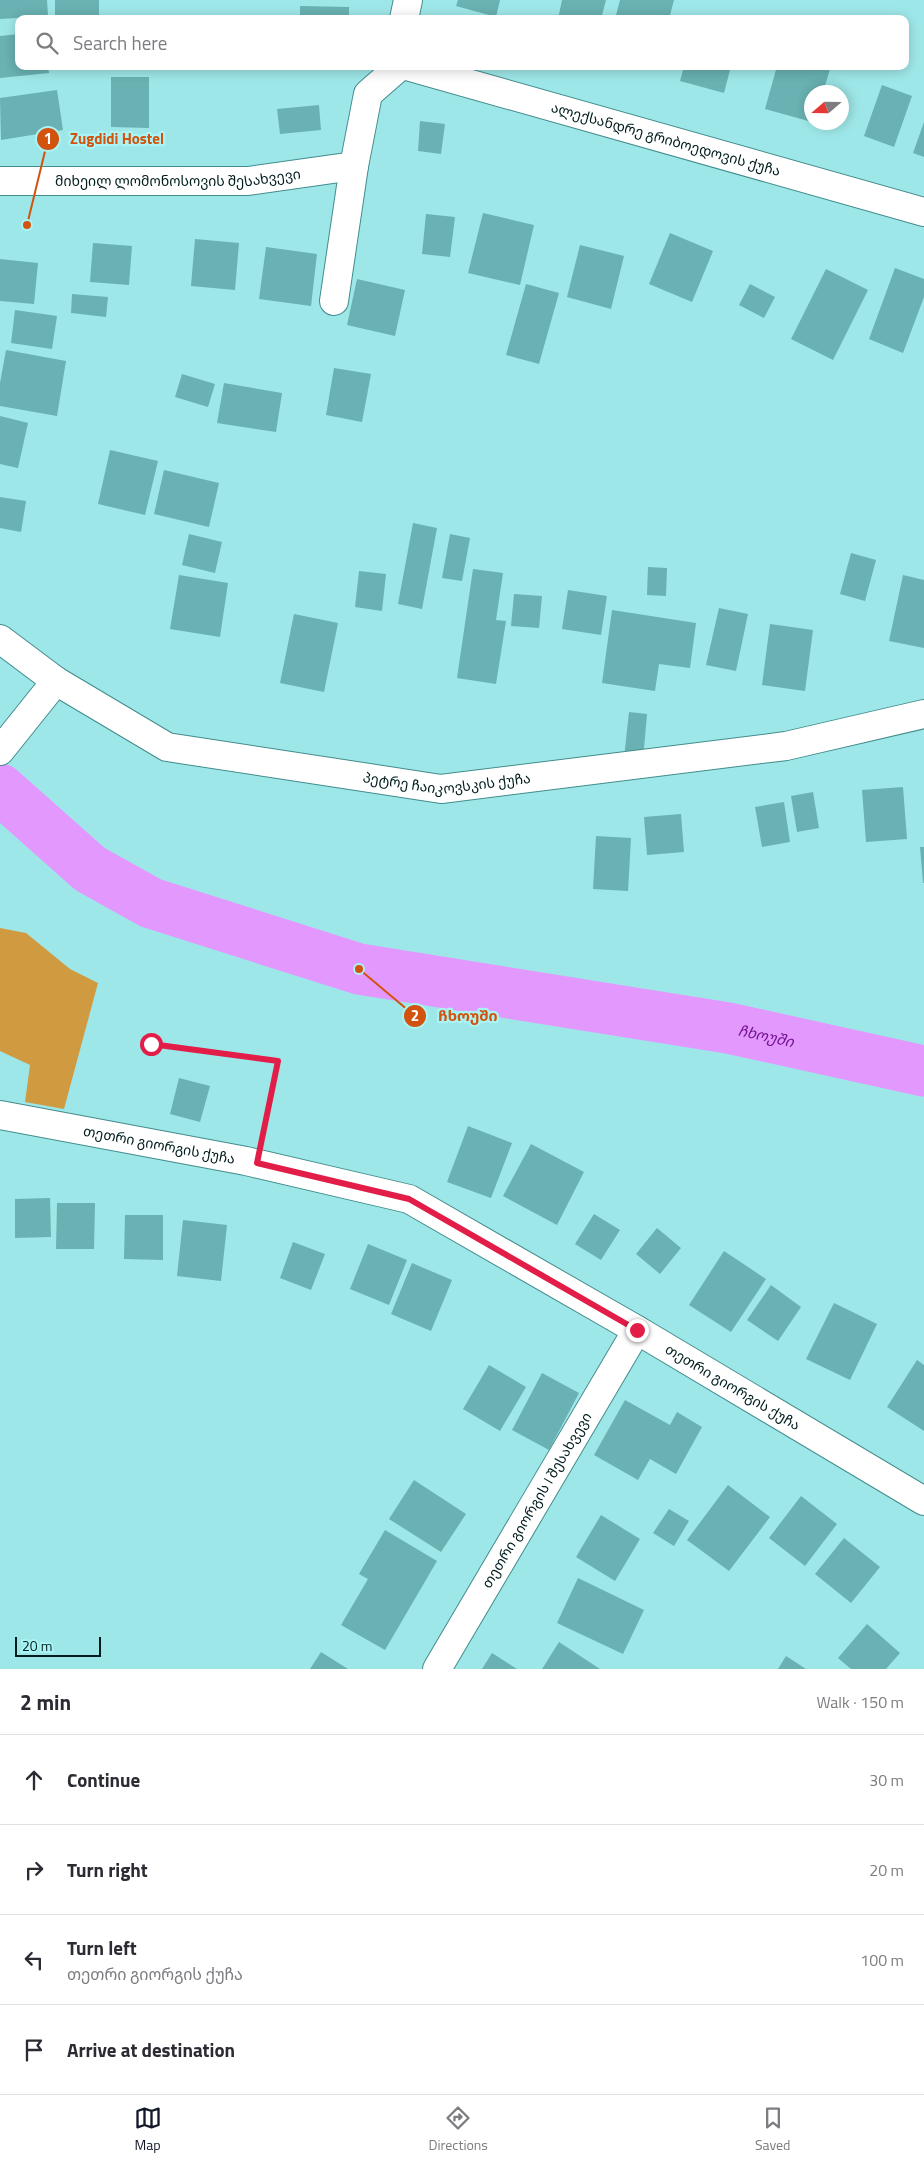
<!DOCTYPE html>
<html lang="en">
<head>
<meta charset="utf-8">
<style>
	:root { --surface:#fff; --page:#f7f7f7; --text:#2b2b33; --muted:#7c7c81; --line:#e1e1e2; --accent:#111827 }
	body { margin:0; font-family:"Titillium Web","Noto Sans Georgian",sans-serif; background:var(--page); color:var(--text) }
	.compass { position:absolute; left:804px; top:85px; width:45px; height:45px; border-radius:50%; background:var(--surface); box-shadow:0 2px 12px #0003; rotate:250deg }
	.scale { position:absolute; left:15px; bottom:12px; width:86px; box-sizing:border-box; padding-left:5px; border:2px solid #001c1d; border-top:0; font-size:14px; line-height:18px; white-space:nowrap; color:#001c1d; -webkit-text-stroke:4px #aaf4f5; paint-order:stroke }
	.stop { position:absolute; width:15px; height:15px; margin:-11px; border:4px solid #e11d48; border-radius:50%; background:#fff }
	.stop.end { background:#e11d48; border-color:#fff; box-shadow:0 1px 5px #0008 }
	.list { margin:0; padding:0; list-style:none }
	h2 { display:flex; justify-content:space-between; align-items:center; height:65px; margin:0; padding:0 20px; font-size:21px }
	h2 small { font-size:16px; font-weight:400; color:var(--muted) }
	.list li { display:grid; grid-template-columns:32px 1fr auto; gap:15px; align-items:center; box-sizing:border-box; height:90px; padding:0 20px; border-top:1px solid var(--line) }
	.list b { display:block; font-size:19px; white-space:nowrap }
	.list p { margin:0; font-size:16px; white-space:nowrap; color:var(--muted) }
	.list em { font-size:16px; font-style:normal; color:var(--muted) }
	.icon { flex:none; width:28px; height:28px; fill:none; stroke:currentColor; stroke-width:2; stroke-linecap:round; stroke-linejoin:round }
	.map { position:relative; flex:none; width:924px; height:1669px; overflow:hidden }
	.search { position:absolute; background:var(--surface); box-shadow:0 2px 12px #0003; left:15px; right:15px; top:15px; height:55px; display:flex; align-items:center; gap:12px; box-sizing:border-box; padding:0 18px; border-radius:10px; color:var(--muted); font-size:19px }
	.sheet { height:425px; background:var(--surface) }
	nav { display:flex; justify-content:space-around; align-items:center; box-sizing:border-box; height:70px; border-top:1px solid var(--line); background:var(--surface); font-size:14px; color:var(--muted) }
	nav a { display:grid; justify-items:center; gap:2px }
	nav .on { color:var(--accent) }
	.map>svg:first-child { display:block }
	.green { fill:#d09a41 }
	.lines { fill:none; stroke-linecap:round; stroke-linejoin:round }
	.river { stroke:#e398fe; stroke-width:51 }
	.building { fill:#69b1b2 }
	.minor-casing { stroke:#438c8d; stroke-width:30 }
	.path { stroke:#6ba6a7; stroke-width:3; stroke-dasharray:4 2.5; stroke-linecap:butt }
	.minor { stroke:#fff; stroke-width:28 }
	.route { stroke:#e11d48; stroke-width:6 }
	.labels { text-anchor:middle; stroke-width:4.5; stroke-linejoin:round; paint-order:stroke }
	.street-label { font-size:14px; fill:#001c1d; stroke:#aaf4f5 }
	.water-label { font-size:15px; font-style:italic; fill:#741390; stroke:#aaf4f5 }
	.leader { fill:none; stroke:#d1530e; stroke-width:2 }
	.callout-dot { fill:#d1530e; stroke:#aaf4f5; stroke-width:2 }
	.mark-label { font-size:15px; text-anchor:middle; font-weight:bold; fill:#fff }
	.callout-label { font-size:15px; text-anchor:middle; font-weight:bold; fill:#d1530e; stroke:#aaf4f5; stroke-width:4.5; stroke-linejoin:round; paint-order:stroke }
</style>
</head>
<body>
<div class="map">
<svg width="924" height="1669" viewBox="0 0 924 1669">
	<rect width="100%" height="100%" fill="#9ee7e8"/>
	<path class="green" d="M0,928L26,933L70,969L98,983L64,1109L25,1102L30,1065L0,1051Z"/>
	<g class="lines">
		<path class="river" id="s1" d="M0,789L90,869L151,903L359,969L728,1028L924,1071"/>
	</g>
	<path class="building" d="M0,0H47L48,16L0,19Z
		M55,0H99V19H55Z
		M458,0H500L496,17L456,6Z
		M562,0H606L601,19H558Z
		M620,0H674L669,19H615Z
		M300,6L349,7V19H300Z
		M19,34V66H48L49,73L0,78V36Z
		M684,66H731L724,93L680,81Z
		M777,66H831L823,92H812V122L765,109Z
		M111,77H149V128L111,127Z
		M882,85L912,96L894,147L864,136Z
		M57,90L63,130L1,140L0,98Z
		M319,105L321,130L280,134L277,109Z
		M420,121L445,124L441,154L418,151Z
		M924,122V157L913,153Z
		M483,213L534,225L520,285L468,273Z
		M426,214L455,217L450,257L422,254Z
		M670,233L713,251L692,302L649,284Z
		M195,239L239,243L235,290L191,286Z
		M93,243L132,246L129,285L90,282Z
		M580,245L624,256L611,309L567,297Z
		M266,247L317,254L311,306L259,299Z
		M0,259L38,263L34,304L0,301Z
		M895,268L924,279V297L903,353L869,339Z
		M826,269L868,290L833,360L791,339Z
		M357,279L405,290L395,336L347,325Z
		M526,284L559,293L539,364L506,355Z
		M750,284L775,297L764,318L739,305Z
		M72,294L108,297L106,317L71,313Z
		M15,310L57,316L52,349L11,343Z
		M6,350L66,361L57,416L0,406V383Z
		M334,368L371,374L362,422L326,415Z
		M182,374L215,384L208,407L175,397Z
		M224,383L282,393L276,432L217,423Z
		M0,416L28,423L18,468L0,464Z
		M110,450L158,461L145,515L98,504Z
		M164,470L219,483L209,527L154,514Z
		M0,497L26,501L21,532L0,528Z
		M413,523L437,528L422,609L398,604Z
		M189,534L222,542L215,573L182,565Z
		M450,534L470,538L462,581L442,578Z
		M851,553L876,560L865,601L840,594Z
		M648,567L667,568L666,596L647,595Z
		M473,569L503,573L496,620L506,621L496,684L457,678Z
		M359,571L386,574L382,611L355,607Z
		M179,575L228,583L220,637L170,629Z
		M903,575L924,580V648L889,641Z
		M568,590L607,596L601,635L562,629Z
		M514,594L542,596L539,628L511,626Z
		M719,608L748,614L736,671L706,665Z
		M612,610L696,623L690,668L659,664L655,691L602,683Z
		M294,614L338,623L324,692L280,683Z
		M770,624L813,630L805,691L762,685Z
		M629,712L647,714L643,760L624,758Z
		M903,787L907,839L866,842L862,790Z
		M813,792L819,828L797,832L791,796Z
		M784,802L790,842L762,847L755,807Z
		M681,814L684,852L647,855L644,817Z
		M596,836L631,838L628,891L593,889Z
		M920,847H924V883H923Z
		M179,1078L210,1086L200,1122L170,1114Z
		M468,1126L512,1143L491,1198L447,1182Z
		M531,1144L584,1172L557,1225L503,1196Z
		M50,1198L51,1237L15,1238V1199Z
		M57,1203H95L94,1249H56Z
		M594,1214L620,1230L601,1260L575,1244Z
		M125,1215H163V1260L124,1259Z
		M183,1220L227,1225L221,1281L177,1276Z
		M657,1228L681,1248L660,1274L636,1254Z
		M293,1242L325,1254L311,1290L280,1278Z
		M368,1244L407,1260L389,1305L350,1289Z
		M724,1251L766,1279L731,1332L689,1305Z
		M412,1263L452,1280L431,1331L391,1314Z
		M771,1285L801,1307L778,1341L747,1320Z
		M834,1303L877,1324L850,1380L806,1359Z
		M917,1360L924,1365V1431L887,1407Z
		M489,1365L526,1387L500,1431L463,1409Z
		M542,1373L579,1393L549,1450L512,1430Z
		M625,1400L670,1425L677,1412L702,1427L676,1474L650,1459L638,1480L594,1455Z
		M414,1480L466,1514L441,1552L389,1519Z
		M728,1485L770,1517L729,1571L687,1540Z
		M801,1496L837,1524L805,1566L769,1538Z
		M669,1509L689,1521L674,1546L653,1533Z
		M601,1515L640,1539L615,1581L576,1557Z
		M385,1530L437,1561L385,1650L341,1625L368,1579L359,1574Z
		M844,1538L880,1567L851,1603L815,1574Z
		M578,1578L644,1610L623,1654L557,1623Z
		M867,1624L900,1653L886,1669H851L838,1658Z
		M559,1642L600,1669H542Z
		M321,1652L348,1669H310Z
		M492,1653L517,1669H482Z
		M786,1656L806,1669H778Z"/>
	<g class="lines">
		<defs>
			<g id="minor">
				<path d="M404,19L408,0"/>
				<path id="s2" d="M407,66L924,212"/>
				<path id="s3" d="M0,181H248L354,166"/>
				<path d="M334,301L354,166L368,94L400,66"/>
				<path id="s4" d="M0,639L56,681L167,747L441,789L786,746L924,714"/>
				<path d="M0,751L56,681"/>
				<path id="s5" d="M0,1115L246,1161L409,1199L637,1330L924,1501"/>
				<path id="s6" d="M437,1669L637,1330"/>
			</g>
		</defs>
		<use href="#minor" class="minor-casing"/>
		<path class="path" d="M151,1044L278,1061L262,1136"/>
		<use href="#minor" class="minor"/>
	</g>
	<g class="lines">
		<path class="route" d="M151,1044L278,1061L257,1163L409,1199L637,1330"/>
	</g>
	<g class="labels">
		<g class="street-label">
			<text dy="5" stroke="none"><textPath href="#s2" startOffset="269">ალექსანდრე გრიბოედოვის ქუჩა</textPath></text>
			<text dy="5" stroke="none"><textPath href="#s3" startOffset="178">მიხეილ ლომონოსოვის შესახვევი</textPath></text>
			<text dy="5" stroke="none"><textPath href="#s4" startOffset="482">პეტრე ჩაიკოვსკის ქუჩა</textPath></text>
			<text dy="5" stroke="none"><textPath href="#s5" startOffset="162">თეთრი გიორგის ქუჩა</textPath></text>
			<text dy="5" stroke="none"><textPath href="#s5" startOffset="792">თეთრი გიორგის ქუჩა</textPath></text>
			<text dy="5" stroke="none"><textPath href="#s6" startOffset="196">თეთრი გიორგის I შესახვევი</textPath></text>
		</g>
		<g class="water-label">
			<text dy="5" stroke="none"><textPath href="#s1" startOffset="821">ჩხოუში</textPath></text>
		</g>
	</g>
	<path class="leader" d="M27 225L48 139M359 969L415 1016"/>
	<g class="callout-dot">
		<circle cx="27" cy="225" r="5"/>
		<circle cx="359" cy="969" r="5"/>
		<circle cx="48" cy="139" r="12"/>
		<circle cx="415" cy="1016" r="12"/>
	</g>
	<g class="mark-label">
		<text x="48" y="144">1</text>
		<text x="415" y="1021">2</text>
	</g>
	<g class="callout-label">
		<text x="117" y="144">Zugdidi Hostel</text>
		<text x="468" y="1021">ჩხოუში</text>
	</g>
</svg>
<svg class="compass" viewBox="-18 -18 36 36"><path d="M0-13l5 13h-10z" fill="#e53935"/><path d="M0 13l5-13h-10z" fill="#7c7c81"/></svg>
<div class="scale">20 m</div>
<div class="stop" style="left:151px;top:1044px"></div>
<div class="stop end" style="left:637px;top:1330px"></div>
<div class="search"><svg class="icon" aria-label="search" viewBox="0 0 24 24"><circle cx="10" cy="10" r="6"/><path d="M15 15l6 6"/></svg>Search here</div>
</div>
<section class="sheet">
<h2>2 min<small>Walk · 150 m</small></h2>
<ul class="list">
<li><svg class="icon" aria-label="ahead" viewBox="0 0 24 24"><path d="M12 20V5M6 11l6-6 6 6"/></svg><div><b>Continue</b></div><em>30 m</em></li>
<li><svg class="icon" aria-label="right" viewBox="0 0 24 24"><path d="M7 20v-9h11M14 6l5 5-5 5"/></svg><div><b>Turn right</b></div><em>20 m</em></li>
<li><svg class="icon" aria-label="left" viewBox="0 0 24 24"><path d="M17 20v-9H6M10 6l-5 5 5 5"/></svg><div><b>Turn left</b><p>თეთრი გიორგის ქუჩა</p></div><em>100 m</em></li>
<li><svg class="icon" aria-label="arrive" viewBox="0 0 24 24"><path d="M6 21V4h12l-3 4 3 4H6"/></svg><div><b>Arrive at destination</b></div></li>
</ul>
</section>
<nav>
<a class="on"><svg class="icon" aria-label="map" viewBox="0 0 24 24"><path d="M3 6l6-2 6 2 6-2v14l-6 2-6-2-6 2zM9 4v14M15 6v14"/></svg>Map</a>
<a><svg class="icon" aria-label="directions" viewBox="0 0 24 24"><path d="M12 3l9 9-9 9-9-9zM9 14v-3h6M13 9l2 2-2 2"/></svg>Directions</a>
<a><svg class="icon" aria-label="saved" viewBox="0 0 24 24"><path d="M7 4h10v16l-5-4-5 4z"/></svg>Saved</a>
</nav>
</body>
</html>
